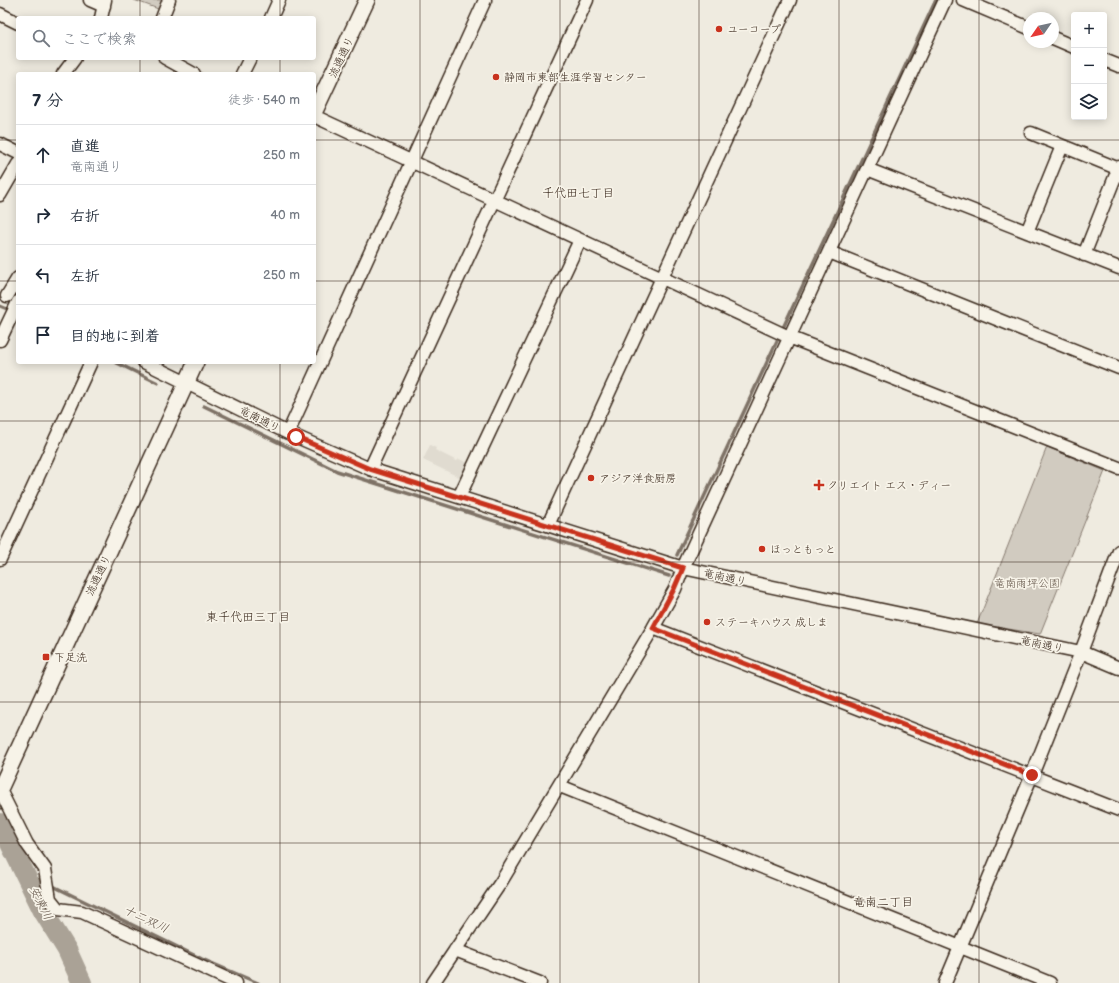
<!DOCTYPE html>
<html lang="ja">
<head>
<meta charset="utf-8">
<style>
	:root { --surface:#fff; --page:#f6f6f7; --text:#1f2937; --muted:#747a83; --line:#e0e1e3 }
	body { margin:0; font-family:"Balsamiq Sans","Klee One",sans-serif; background:var(--page); color:var(--text) }
	.controls { position:absolute; right:12px; top:12px; display:grid; overflow:hidden; border-radius:4px; box-shadow:0 2px 10px #0003 }
	.controls button { width:36px; height:36px; display:grid; place-items:center; padding:0; border:0; border-bottom:1px solid var(--line); background:var(--surface); color:var(--text); font:20px sans-serif }
	.compass { position:absolute; left:1023px; top:12px; width:36px; height:36px; border-radius:50%; background:var(--surface); box-shadow:0 2px 10px #0003; rotate:236deg }
	.stop { position:absolute; width:12px; height:12px; margin:-9px; border:3px solid #c8321e; border-radius:50%; background:#fff }
	.stop.end { background:#c8321e; border-color:#fff; box-shadow:0 1px 4px #0008 }
	.list { margin:0; padding:0; list-style:none }
	h2 { display:flex; justify-content:space-between; align-items:center; height:52px; margin:0; padding:0 16px; font-size:17px }
	h2 small { font-size:13px; font-weight:400; color:var(--muted) }
	.list li { display:grid; grid-template-columns:26px 1fr auto; gap:12px; align-items:center; box-sizing:border-box; height:60px; padding:0 16px; border-top:1px solid var(--line) }
	.list b { display:block; font-size:15px; white-space:nowrap }
	.list p { margin:0; font-size:13px; white-space:nowrap; color:var(--muted) }
	.list em { font-size:13px; font-style:normal; color:var(--muted) }
	.icon { flex:none; width:22px; height:22px; fill:none; stroke:currentColor; stroke-width:2; stroke-linecap:round; stroke-linejoin:round }
	.map { position:relative; flex:none; width:1119px; height:983px; overflow:hidden }
	.search { position:absolute; background:var(--surface); box-shadow:0 2px 10px #0003; left:16px; top:16px; width:300px; height:44px; display:flex; align-items:center; gap:10px; box-sizing:border-box; padding:0 14px; border-radius:4px; color:var(--muted); font-size:15px }
	.panel { position:absolute; background:var(--surface); box-shadow:0 2px 10px #0003; left:16px; top:72px; width:300px; height:292px; border-radius:4px }
	.map>svg:first-child { display:block }
	.built { fill:#e0dbd0 }
	.green { fill:#d1cbc0; stroke:#867a6f }
	.lines { fill:none; stroke-linecap:round; stroke-linejoin:round }
	.stream { stroke:#7e7266; stroke-width:3.5 }
	.river { stroke:#aaa296; stroke-width:20 }
	.minor-casing { stroke:#3b2a1e; stroke-width:15 }
	.major-casing { stroke:#3b2a1e; stroke-width:18 }
	.minor { stroke:#f7f3e8; stroke-width:12 }
	.major { stroke:#f7f3e8; stroke-width:15 }
	.route { stroke:#c8321e; stroke-width:5 }
	.grid { fill:none; stroke:#3b2a1e; stroke-width:1; stroke-opacity:0.55 }
	.poi-dot { fill:#c8321e; stroke:#f7f3e8; stroke-width:1.5 }
	.labels { text-anchor:middle; stroke-width:3.5; stroke-linejoin:round; paint-order:stroke }
	.poi-label { font-size:11px; fill:#3b2a1e; stroke:#f7f3e8; text-anchor:start }
	.street-label { font-size:11px; fill:#3b2a1e; stroke:#f7f3e8 }
	.park-label { font-size:11px; fill:#605246; stroke:#f7f3e8 }
	.neighbourhood-label { font-size:12px; fill:#3b2a1e; stroke:#f7f3e8 }
	.water-label { font-size:12px; font-style:italic; fill:#625448; stroke:#f7f3e8 }
</style>
</head>
<body>
<div class="map">
<svg width="1119" height="983" viewBox="0 0 1119 983">
	<rect width="100%" height="100%" fill="#efebe0"/>
	<filter id="ink" filterUnits="userSpaceOnUse"><feTurbulence type="fractalNoise" baseFrequency=".025" numOctaves="2"/><feDisplacementMap in="SourceGraphic" scale="8" xChannelSelector="R" yChannelSelector="G"/><feConvolveMatrix kernelMatrix="1 2 1 2 8 2 1 2 1" color-interpolation-filters="sRGB"/></filter>
	<g filter="url(#ink)">
		<path class="built" d="M430,445L436,448L435,450L457,461L459,459L468,463L461,478L423,460Z"/>
		<path class="green" d="M134,0H164L161,10Z
			M1047,447L1105,471L1040,634L977,624Z"/>
		<g class="lines">
			<path class="stream" d="M0,306L12,311
				M115,362L158,383
				M204,406L337,471L669,576
				M677,555L936,0
				M25,873L45,883
				M51,885L202,959L258,983"/>
			<path class="river" d="M0,823L43,911L67,950L82,983"/>
			<defs>
				<path id="minor" d="M90,0L104,6
					M963,0L1029,28
					M0,14L18,23
					M101,18L105,0
					M162,18L169,0
					M271,18L279,0
					M1053,38L1074,47
					M165,58L194,74
					M1104,60L1119,66
					M63,74L75,58
					M242,74L250,58
					M314,116L789,337L1119,468
					M1031,133L1119,169
					M0,144L18,153
					M867,169L1119,268
					M0,195L18,164
					M1027,232L1062,146
					M829,252L1119,368
					M1084,255L1119,167
					M7,296L18,278
					M0,340L18,302
					M144,362L288,433L370,469L683,568L1081,652L1119,668
					M288,433L485,0
					M370,469L587,0
					M459,497L580,240
					M548,525L790,0
					M0,559L91,362
					M653,628L1119,810
					M560,786L1050,983
					M0,790L27,844L45,869L50,899L58,909L82,912L236,983
					M455,950L540,983
					M433,983L501,882L653,628L675,589L683,568L945,0
					M945,983L1032,775L1081,652L1119,551"/>
				<path id="major" d="M314,113L367,0
					M0,789L196,362"/>
			</defs>
			<use href="#minor" class="minor-casing"/>
			<use href="#major" class="major-casing"/>
			<use href="#minor" class="minor"/>
			<use href="#major" class="major"/>
		</g>
	</g>
	<g class="lines" filter="url(#ink)">
		<path class="route" d="M296,437L370,469L683,568L674,589L653,628L1032,775"/>
	</g>
	<path class="grid" d="M140,0V18M280,0V18M420,0V983M560,0V983M699,0V983M839,0V983M979,0V983M140,58V74M280,58V74M0,140H18M314,140H1119M0,281H18M314,281H1119M140,362V983M280,362V983M0,421H1119M0,562H1119M0,702H1119M0,843H1119"/>
	<g class="poi-dot">
		<circle cx="719" cy="29" r="4"/>
		<circle cx="496" cy="77" r="4"/>
		<circle cx="591" cy="478" r="4"/>
		<path d="M817 479h4v4h4v4h-4v4h-4v-4h-4v-4h4z"/>
		<circle cx="762" cy="549" r="4"/>
		<circle cx="707" cy="622" r="4"/>
		<rect x="42" y="653" width="8" height="8" rx="2"/>
	</g>
	<g class="labels">
		<g class="poi-label">
			<text x="727" y="33">ユーコープ</text>
			<text x="504" y="81">静岡市東部生涯学習センター</text>
			<text x="599" y="482">アジア洋食厨房</text>
			<text x="827" y="489">クリエイト エス・ディー</text>
			<text x="770" y="553">ほっともっと</text>
			<text x="715" y="626">ステーキハウス 成しま</text>
			<text x="54" y="661">下足洗</text>
		</g>
		<g class="street-label">
			<text transform="translate(341 57) rotate(-65)" y="4">流通通り</text>
			<text transform="translate(260 419) rotate(27)" y="4">竜南通り</text>
			<text transform="translate(98 575) rotate(-65)" y="4">流通通り</text>
			<text transform="translate(725 577) rotate(12)" y="4">竜南通り</text>
			<text transform="translate(1042 644) rotate(12)" y="4">竜南通り</text>
		</g>
		<g class="park-label">
			<text x="1027" y="587">竜南雨坪公園</text>
		</g>
		<g class="neighbourhood-label">
			<text x="578" y="197">千代田七丁目</text>
			<text x="248" y="621">東千代田三丁目</text>
			<text x="883" y="906">竜南二丁目</text>
		</g>
		<g class="water-label">
			<text transform="translate(41 903) rotate(63)" y="4">安東川</text>
			<text transform="translate(146 919) rotate(25)" y="4">十二双川</text>
		</g>
	</g>
</svg>
<div class="controls">
<button>+</button>
<button>−</button>
<button><svg class="icon" aria-label="layers" viewBox="0 0 24 24"><path d="M12 4l9 5-9 5-9-5zM3 14l9 5 9-5"/></svg></button>
</div>
<svg class="compass" viewBox="-18 -18 36 36"><path d="M0-13l5 13h-10z" fill="#e53935"/><path d="M0 13l5-13h-10z" fill="#747a83"/></svg>
<div class="stop" style="left:296px;top:437px"></div>
<div class="stop end" style="left:1032px;top:775px"></div>
<div class="search"><svg class="icon" aria-label="search" viewBox="0 0 24 24"><circle cx="10" cy="10" r="6"/><path d="M15 15l6 6"/></svg>ここで検索</div>
<section class="panel">
<h2>7 分<small>徒歩 · 540 m</small></h2>
<ul class="list">
<li><svg class="icon" aria-label="ahead" viewBox="0 0 24 24"><path d="M12 20V5M6 11l6-6 6 6"/></svg><div><b>直進</b><p>竜南通り</p></div><em>250 m</em></li>
<li><svg class="icon" aria-label="right" viewBox="0 0 24 24"><path d="M7 20v-9h11M14 6l5 5-5 5"/></svg><div><b>右折</b></div><em>40 m</em></li>
<li><svg class="icon" aria-label="left" viewBox="0 0 24 24"><path d="M17 20v-9H6M10 6l-5 5 5 5"/></svg><div><b>左折</b></div><em>250 m</em></li>
<li><svg class="icon" aria-label="arrive" viewBox="0 0 24 24"><path d="M6 21V4h12l-3 4 3 4H6"/></svg><div><b>目的地に到着</b></div></li>
</ul>
</section>
</div>
</body>
</html>
